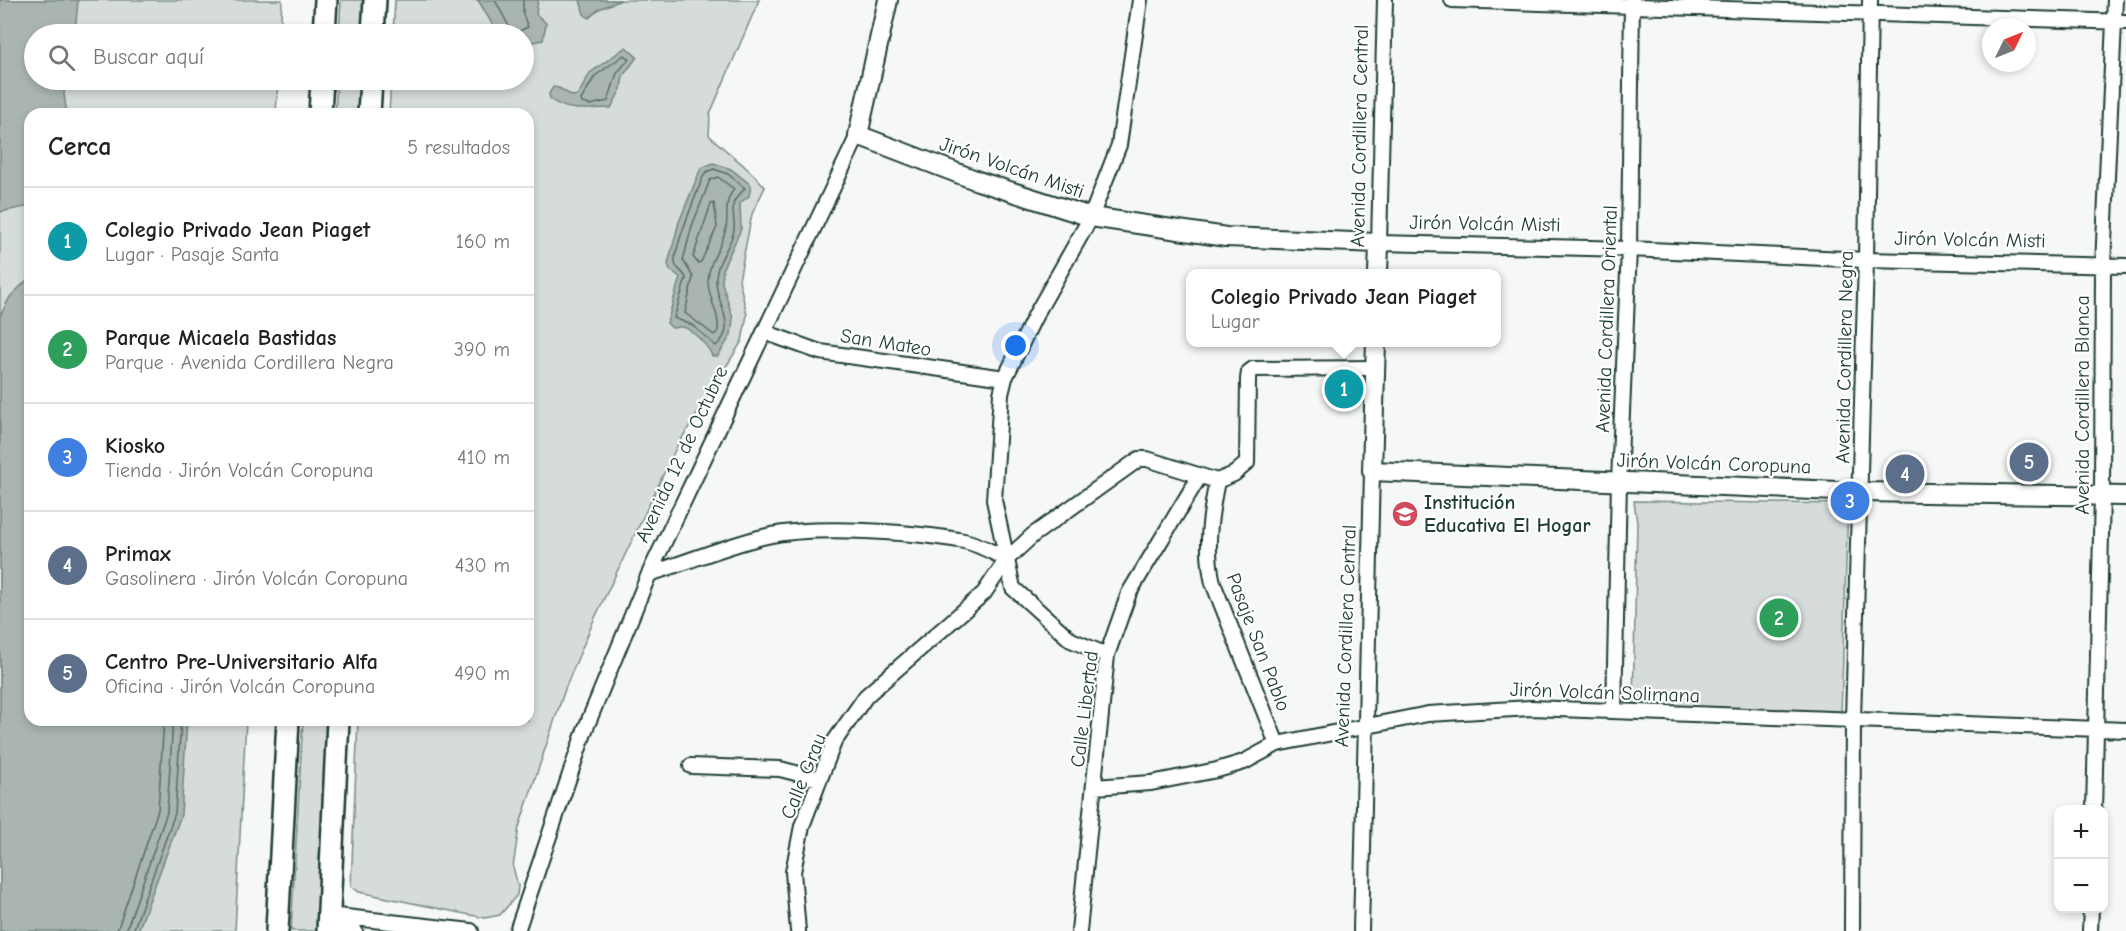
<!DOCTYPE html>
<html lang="es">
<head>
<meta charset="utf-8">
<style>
	:root { --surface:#fff; --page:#f6f6f6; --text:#222; --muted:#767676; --line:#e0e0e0; --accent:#d1495b }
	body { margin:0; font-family:"Comic Neue",sans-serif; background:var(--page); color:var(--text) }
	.controls { position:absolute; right:18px; bottom:18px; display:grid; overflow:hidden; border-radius:12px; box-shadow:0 3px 9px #0003 }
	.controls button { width:54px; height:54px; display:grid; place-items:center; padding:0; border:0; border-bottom:2px solid var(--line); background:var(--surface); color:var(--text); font:30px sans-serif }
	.compass { position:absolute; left:1982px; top:18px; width:54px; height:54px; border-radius:50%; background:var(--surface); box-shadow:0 3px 9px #0003; rotate:47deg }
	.you { position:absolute; left:1016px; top:346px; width:21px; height:21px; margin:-15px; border:4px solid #fff; border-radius:50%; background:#1a73e8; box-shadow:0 0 0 9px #1a73e833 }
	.badge { display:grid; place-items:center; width:39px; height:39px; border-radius:50%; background:var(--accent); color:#fff; font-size:20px; font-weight:700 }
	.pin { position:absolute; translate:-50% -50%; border:3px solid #fff; box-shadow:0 2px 6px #0006 }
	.popup { position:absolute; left:1186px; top:269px; width:315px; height:78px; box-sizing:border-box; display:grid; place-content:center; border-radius:12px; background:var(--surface); filter:drop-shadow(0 2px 4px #0005); font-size:20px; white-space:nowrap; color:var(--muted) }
	.popup b { font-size:22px; color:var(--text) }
	.popup::after { content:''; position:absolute; left:50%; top:100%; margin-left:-12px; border:12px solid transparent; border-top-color:var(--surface) }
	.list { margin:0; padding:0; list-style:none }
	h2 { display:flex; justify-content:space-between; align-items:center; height:78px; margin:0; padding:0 24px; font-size:26px }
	h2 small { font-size:20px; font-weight:400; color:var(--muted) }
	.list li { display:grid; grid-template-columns:39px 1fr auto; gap:18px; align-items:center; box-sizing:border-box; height:108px; padding:0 24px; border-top:2px solid var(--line) }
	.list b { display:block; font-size:22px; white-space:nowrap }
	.list p { margin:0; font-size:20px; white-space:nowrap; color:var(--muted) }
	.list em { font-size:20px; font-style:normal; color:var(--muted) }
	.icon { flex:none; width:33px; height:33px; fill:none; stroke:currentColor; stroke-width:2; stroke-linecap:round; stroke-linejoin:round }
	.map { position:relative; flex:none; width:2126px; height:931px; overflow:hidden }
	.search { position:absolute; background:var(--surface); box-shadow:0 3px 9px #0003; left:24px; top:24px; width:510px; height:66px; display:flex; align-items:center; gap:15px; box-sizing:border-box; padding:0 21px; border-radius:33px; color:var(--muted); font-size:22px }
	.panel { position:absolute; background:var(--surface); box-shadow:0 3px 9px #0003; left:24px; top:108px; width:510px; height:618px; border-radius:18px }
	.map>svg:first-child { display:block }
	.green { fill:#d6dcdb; stroke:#7a8c88; stroke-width:1.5 }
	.water { fill:#aab5b1; stroke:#72857f; stroke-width:1.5 }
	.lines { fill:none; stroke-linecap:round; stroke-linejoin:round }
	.shore { stroke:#576d66; stroke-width:1.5 }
	.street-casing { stroke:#1f3d34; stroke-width:18 }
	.secondary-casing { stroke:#1f3d34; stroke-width:22 }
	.primary-casing { stroke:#1f3d34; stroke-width:26 }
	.street { stroke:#fff; stroke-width:14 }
	.secondary { stroke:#fff; stroke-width:18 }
	.primary { stroke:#fff; stroke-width:21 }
	.labels { text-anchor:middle; stroke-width:4.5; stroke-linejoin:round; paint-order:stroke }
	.street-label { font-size:20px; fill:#1f3d34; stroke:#fff }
	.poi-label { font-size:20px; font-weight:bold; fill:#1f3d34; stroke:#fff; text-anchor:start }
</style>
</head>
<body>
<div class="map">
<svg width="2126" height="931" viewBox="0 0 2126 931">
	<rect width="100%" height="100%" fill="#f6f7f7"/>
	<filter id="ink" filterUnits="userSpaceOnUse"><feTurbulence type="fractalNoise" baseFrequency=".0167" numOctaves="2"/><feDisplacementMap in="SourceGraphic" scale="12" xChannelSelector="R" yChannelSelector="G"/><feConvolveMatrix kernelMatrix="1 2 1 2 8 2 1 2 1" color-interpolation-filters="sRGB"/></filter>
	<g filter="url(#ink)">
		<path class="green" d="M0,0H282L280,34H34V80H278L276,114H30V720H246L235,931H0Z
			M341,0H363L362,34H339Z
			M395,0H759L710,114L709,135C727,153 749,167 765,187L752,214L739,280L747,315L742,341L677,446L593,622L565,689L519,827L513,867L518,886L517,895L500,915L485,918L359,892L351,886L358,720H528V114H389L391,80H524V34H393Z
			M337,80H360L358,114H335Z
			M1634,501L1848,504L1841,714L1633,705L1637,523Z
			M303,720H328L317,931H291Z"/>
		<path class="water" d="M0,0H78L75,34H34V80H66L64,94L67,114H30V206L0,212Z
			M478,0H538L536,14L546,23L543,40L524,44V34H498Z
			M580,0H621L599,9L589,18L584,14Z
			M626,47L637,57L623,76L621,89L611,108C590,108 569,114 550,99L549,94L553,87L559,88L572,96L578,95L590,73Z
			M713,163L731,169L751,185L749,196L740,203L741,229L723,268L722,283L733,318L731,335L718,356H712C710,348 692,329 683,327C679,326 675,328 672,328L667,323L680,277L670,270L668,264L679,222L701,168Z
			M30,277V720H187L181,815L138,931H0V316L10,297Z"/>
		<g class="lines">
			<path class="shore" d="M495,0L513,34L528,27L523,15V0
				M624,55L629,59L617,73L608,101L590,105L582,103L581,100L595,76Z
				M714,169L728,174L745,188L734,201C731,211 735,219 734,229C732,247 715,261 716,281C716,304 739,327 716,346L692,325L674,318L686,278C684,272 676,269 675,263C672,251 698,191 703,177L706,172Z
				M718,177L734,189C723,203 729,212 726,228C723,247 708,260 708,281C708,299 720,313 718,331L714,335L685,313L693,277L683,260L692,226L710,180Z
				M714,203L717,227L701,262L698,263L693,257L711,204Z
				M117,931L158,810L164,720
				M126,931L167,812L173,720
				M133,931L175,813L181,720"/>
			<defs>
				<path id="street" d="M1385,0L1379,243L1629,249L1866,260L2126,266
					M1452,0L2126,22
					M764,332L820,352L1005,378
					M1217,481C1210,515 1205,549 1213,583L1277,744
					M649,574C688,562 727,545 767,536C816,525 915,532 964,541C979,544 993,553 1007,559
					M1107,655L1071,640L1013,588L994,500L1001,394L1005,378L1035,316L1091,217L1119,145L1140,0
					M1614,711L1619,482L1629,249L1632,0
					M691,766L780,769L819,779
					M1094,787L1151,783L1217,770L1244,762L1277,744L1428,714L1531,708L2126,730
					M2094,810L2102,496L2103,265L2115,0
					M328,915L471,931
					M328,929L355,931
					M517,931L585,730L649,574L858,135
					M798,931L793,872L802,826L834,742L866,696L984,593L1007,559L1033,535L1139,459H1147L1217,481L1234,474L1247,463L1248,379L1249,372L1253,369L1375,368
					M1079,931L1107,655L1129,593L1199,477
					M1361,931L1372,471
					M1852,931L1853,720L1866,260L1870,0
					M2090,931L2091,908"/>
				<path id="secondary" d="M888,0L858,135L978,181L1091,217L1226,237L1379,243L1378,274
					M1376,342L1372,471L1861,492L2126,496"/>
				<path id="primary" d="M324,34L326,0
					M373,34L375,0
					M320,114L322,80
					M369,114L371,80
					M277,931L288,720
					M328,931L338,720"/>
			</defs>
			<use href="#street" class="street-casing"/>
			<use href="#secondary" class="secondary-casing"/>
			<use href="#primary" class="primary-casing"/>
			<use href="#street" class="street"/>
			<use href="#secondary" class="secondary"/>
			<use href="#primary" class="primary"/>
		</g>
	</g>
	<defs>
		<symbol id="school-disc" viewBox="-11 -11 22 22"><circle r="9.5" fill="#d1495b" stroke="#fff"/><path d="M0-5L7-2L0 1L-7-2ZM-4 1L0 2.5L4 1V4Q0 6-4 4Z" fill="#fff"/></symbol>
	</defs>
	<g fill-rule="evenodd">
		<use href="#school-disc" x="1390" y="499" width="30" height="30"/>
	</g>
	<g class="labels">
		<g class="street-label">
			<text transform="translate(1359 136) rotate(-89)" y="7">Avenida Cordillera Central</text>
			<text transform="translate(1012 167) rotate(19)" y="7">Jirón Volcán Misti</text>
			<text transform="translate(1485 223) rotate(1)" y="7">Jirón Volcán Misti</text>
			<text transform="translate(1970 239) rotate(1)" y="7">Jirón Volcán Misti</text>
			<text transform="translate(1606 319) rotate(-88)" y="7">Avenida Cordillera Oriental</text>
			<text transform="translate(886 342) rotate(9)" y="7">San Mateo</text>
			<text transform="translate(1844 357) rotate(-89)" y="7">Avenida Cordillera Negra</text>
			<text transform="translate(2082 405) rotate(-90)" y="7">Avenida Cordillera Blanca</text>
			<text transform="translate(681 454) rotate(-65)" y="7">Avenida 12 de Octubre</text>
			<text transform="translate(1714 463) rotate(2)" y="7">Jirón Volcán Coropuna</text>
			<text transform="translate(1345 636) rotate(-88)" y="7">Avenida Cordillera Central</text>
			<text transform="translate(1259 642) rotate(69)" y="7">Pasaje San Pablo</text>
			<text transform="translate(1605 692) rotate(2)" y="7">Jirón Volcán Solimana</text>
			<text transform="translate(1084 709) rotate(-83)" y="7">Calle Libertad</text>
			<text transform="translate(803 776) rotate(-68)" y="7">Calle Grau</text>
		</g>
		<g class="poi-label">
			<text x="1424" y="509">Institución<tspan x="1424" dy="23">Educativa El Hogar</tspan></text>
		</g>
	</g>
</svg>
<div class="controls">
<button>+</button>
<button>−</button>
</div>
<svg class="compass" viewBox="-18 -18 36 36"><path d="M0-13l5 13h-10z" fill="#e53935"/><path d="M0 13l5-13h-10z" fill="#767676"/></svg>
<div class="you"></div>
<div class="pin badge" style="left:1344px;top:389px;background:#0f9aa8">1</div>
<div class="popup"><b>Colegio Privado Jean Piaget</b>Lugar</div>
<div class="pin badge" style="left:1779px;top:618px;background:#2e9e5b">2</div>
<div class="pin badge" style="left:1850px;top:501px;background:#3f7fe0">3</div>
<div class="pin badge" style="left:1905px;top:474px;background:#5c6f8a">4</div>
<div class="pin badge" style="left:2029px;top:462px;background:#5c6f8a">5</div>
<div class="search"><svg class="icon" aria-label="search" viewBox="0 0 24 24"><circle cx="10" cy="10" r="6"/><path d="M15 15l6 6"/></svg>Buscar aquí</div>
<section class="panel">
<h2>Cerca<small>5 resultados</small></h2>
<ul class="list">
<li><span class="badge" style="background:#0f9aa8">1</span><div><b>Colegio Privado Jean Piaget</b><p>Lugar · Pasaje Santa</p></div><em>160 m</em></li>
<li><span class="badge" style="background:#2e9e5b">2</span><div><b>Parque Micaela Bastidas</b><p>Parque · Avenida Cordillera Negra</p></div><em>390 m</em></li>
<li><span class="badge" style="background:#3f7fe0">3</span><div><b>Kiosko</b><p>Tienda · Jirón Volcán Coropuna</p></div><em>410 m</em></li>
<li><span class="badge" style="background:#5c6f8a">4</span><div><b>Primax</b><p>Gasolinera · Jirón Volcán Coropuna</p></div><em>430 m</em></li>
<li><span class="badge" style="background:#5c6f8a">5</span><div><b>Centro Pre-Universitario Alfa</b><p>Oficina · Jirón Volcán Coropuna</p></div><em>490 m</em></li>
</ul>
</section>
</div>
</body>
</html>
